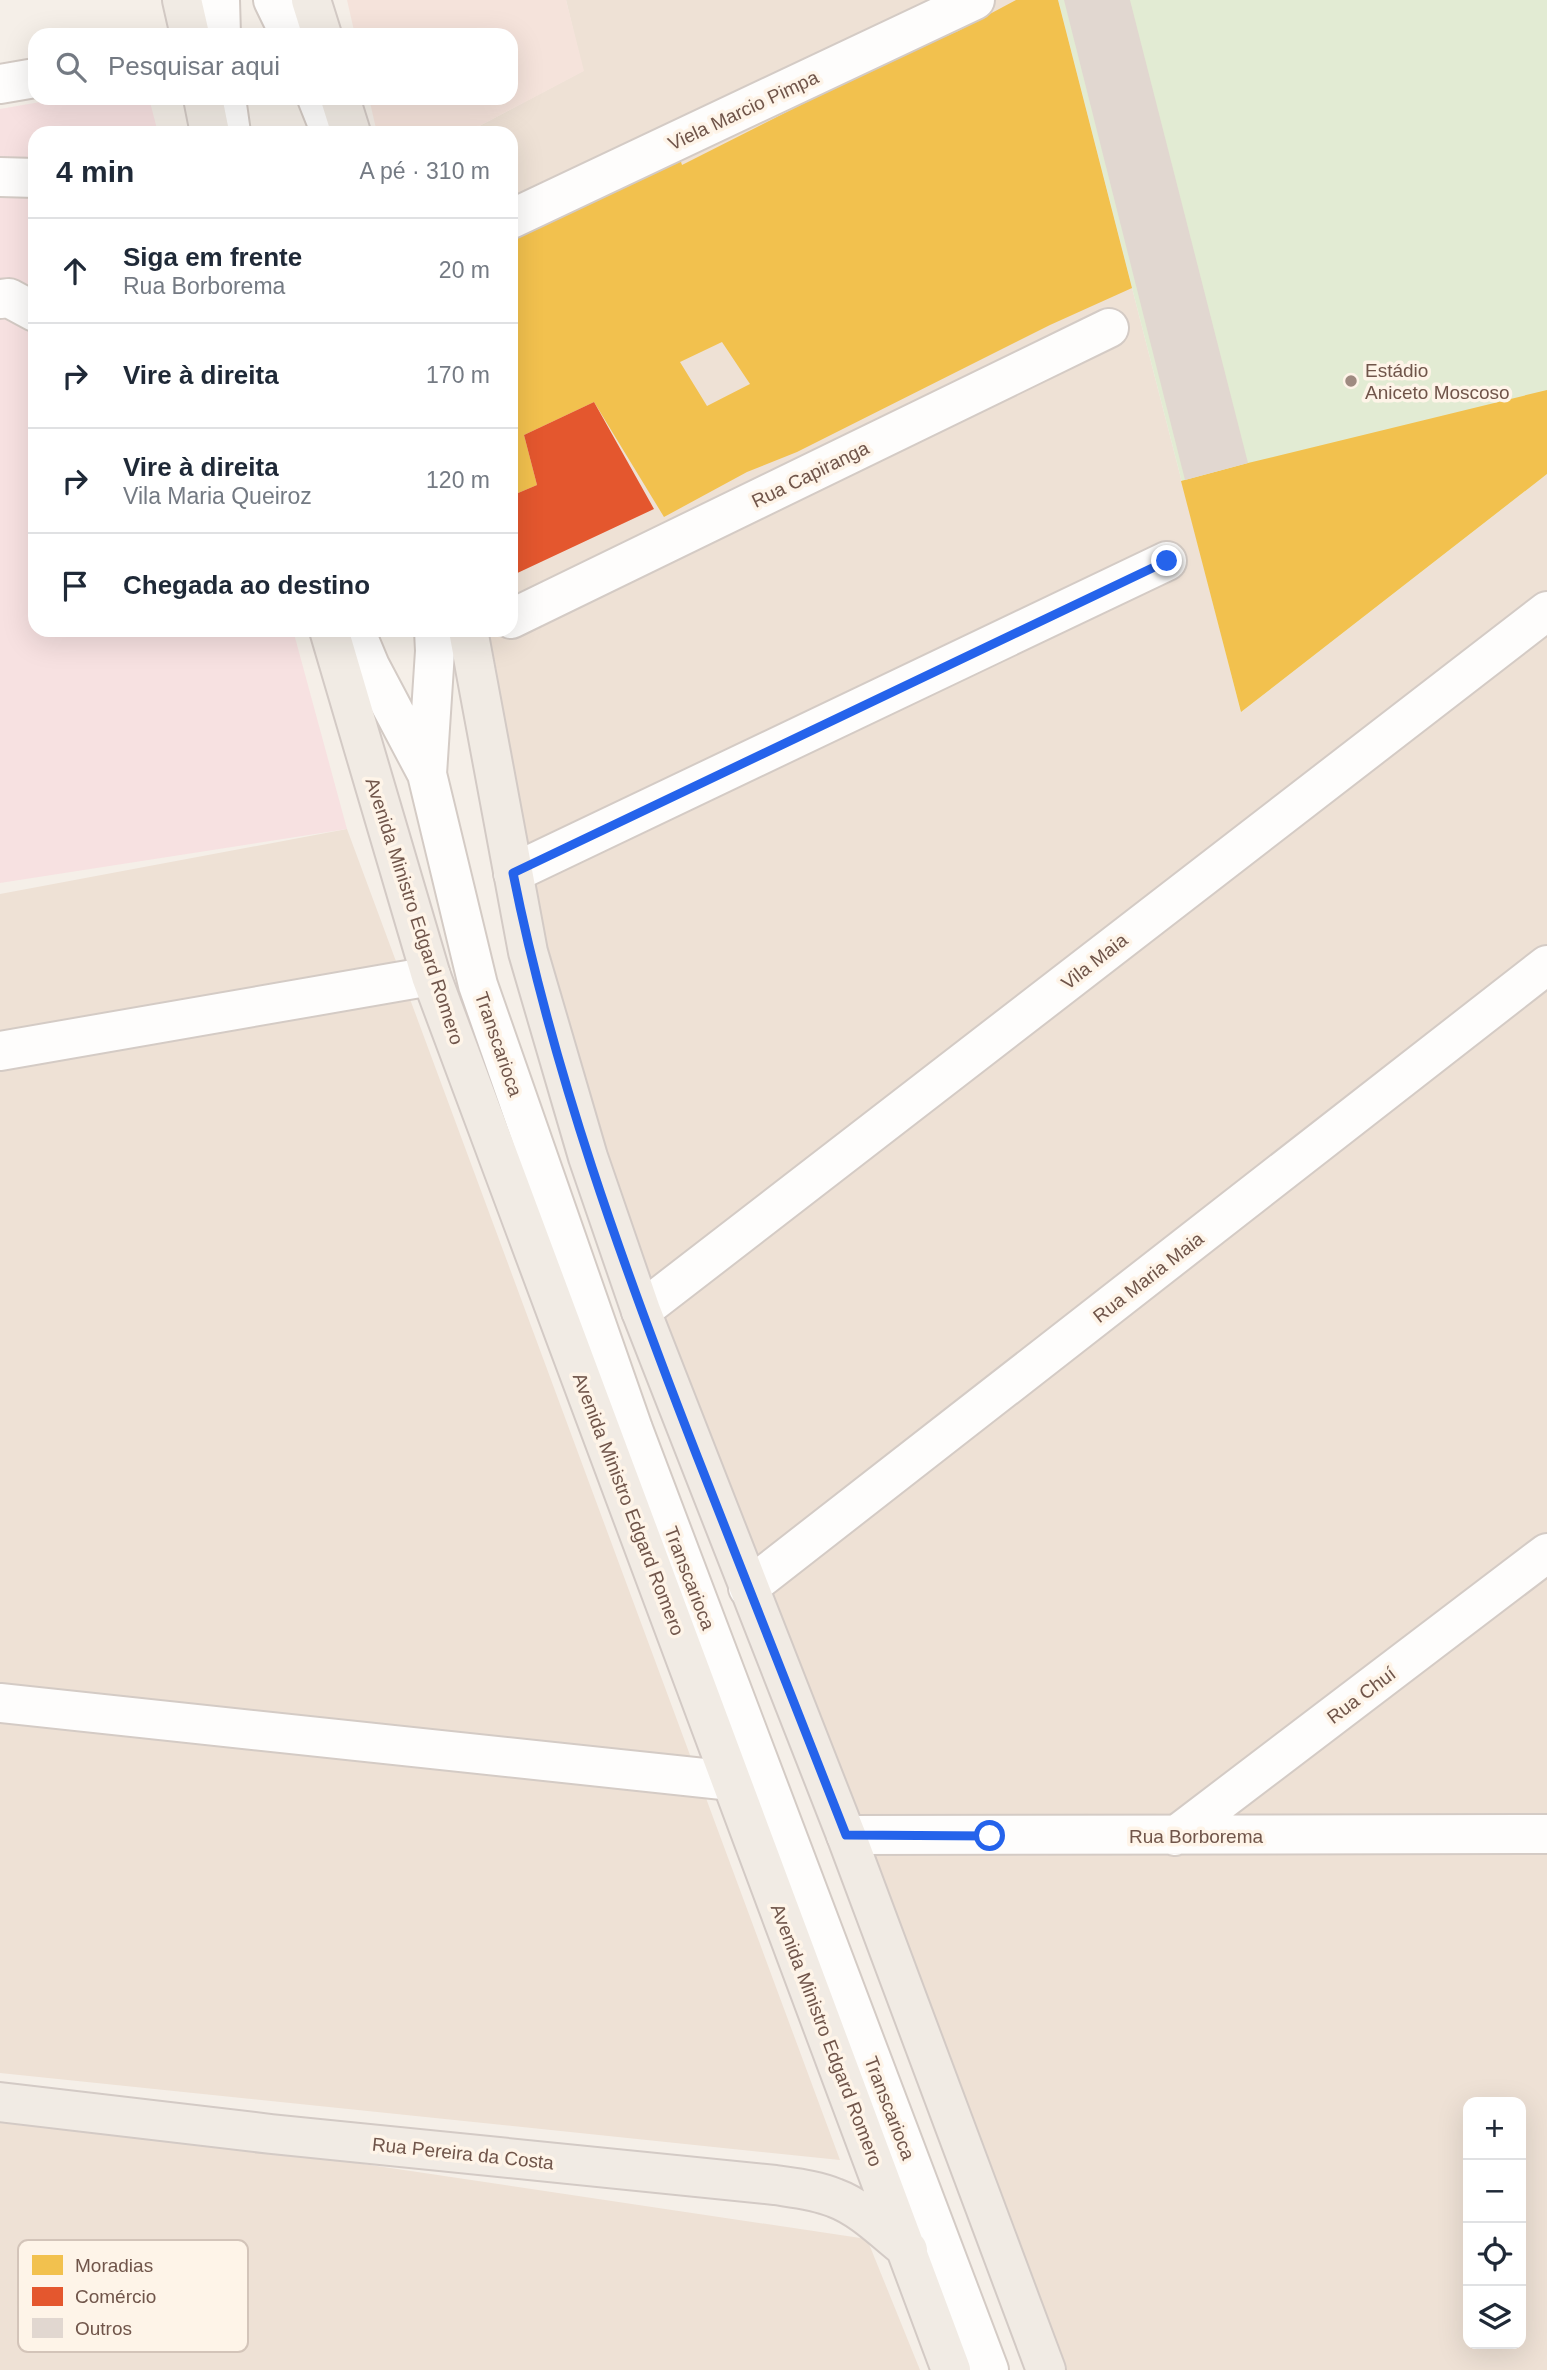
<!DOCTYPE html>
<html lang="pt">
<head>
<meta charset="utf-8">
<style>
	:root { --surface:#fff; --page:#f2f2f3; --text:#1f2937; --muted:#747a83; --line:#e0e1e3 }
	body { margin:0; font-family:Arial,sans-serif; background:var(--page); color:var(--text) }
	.controls { position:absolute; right:21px; bottom:21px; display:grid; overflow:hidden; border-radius:14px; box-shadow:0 7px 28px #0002 }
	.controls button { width:63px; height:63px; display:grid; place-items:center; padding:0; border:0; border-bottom:2px solid var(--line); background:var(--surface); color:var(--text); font:35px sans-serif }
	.stop { position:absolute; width:21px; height:21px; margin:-16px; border:5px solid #2563eb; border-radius:50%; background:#fff }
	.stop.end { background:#2563eb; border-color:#fff; box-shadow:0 2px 7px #0008 }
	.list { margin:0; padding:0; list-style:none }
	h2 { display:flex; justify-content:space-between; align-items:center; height:91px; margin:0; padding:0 28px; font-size:30px }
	h2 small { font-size:23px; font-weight:400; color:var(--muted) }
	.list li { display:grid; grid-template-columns:46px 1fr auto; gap:21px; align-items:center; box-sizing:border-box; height:105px; padding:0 28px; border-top:2px solid var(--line) }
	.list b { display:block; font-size:26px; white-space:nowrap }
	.list p { margin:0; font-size:23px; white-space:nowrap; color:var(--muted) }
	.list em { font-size:23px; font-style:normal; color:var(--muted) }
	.icon { flex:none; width:38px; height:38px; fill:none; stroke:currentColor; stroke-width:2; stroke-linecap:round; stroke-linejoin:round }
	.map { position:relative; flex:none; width:1547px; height:2370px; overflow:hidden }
	.search { position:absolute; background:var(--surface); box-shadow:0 7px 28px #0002; left:28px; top:28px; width:490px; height:77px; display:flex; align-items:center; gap:18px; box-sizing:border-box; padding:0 24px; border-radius:21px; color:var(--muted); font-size:26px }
	.panel { position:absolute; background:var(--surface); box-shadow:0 7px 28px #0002; left:28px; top:126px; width:490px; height:511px; border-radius:21px }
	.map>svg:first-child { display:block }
	.residential { fill:#eee1d5; fill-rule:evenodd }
	.commercial { fill:#f5e3db }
	.medical { fill:#f7e1e1 }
	.green { fill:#e2ebd3 }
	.homes { fill:#f2c14e; fill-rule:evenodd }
	.shops { fill:#e4572e }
	.building { fill:#e1d7d0 }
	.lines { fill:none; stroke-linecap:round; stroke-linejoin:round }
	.minor-casing { stroke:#d4cbc5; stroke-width:42 }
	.major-casing { stroke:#d3cac5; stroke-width:42 }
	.minor { stroke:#fefdfc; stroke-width:38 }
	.major { stroke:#f1ebe4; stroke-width:38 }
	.route { stroke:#2563eb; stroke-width:9 }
	.poi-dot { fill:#9f8b81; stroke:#fef4e8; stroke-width:2.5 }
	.labels { text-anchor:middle; stroke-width:7; stroke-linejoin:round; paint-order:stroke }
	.street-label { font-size:19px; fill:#70554a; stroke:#fef4e8 }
	.poi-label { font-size:19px; fill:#70554a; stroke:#fef4e8; text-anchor:start }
	.key { fill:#fef4e8; stroke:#d3c4b9; stroke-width:2 }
	.key-label { font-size:19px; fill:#70554a }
</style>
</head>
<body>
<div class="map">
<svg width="1547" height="2370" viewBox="0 0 1547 2370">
	<rect width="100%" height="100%" fill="#f5efe8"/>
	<path class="residential" d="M566,0H1058L1241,712L1547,474V2370H1046L748,1588L513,873L468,630H511V133H466L583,71ZM1468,2102H1521V2344H1468Z
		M347,829L840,2160L0,2073V894Z
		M0,2123L276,2151L867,2239L920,2370H0Z"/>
	<path class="commercial" d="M347,0H566L584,71L466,133H377L369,98H511V35H355Z"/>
	<path class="medical" d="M63,98H149L158,133H35V630H293L347,829L0,883V109Z"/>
	<path class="green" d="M1058,0H1547V474L1241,712Z"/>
	<path class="homes" d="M1016,0H1058L1132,288L1050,325L797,452L747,472L664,517L594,402L524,435L537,485L511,496V230L678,152L682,165L878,66L958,31ZM722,342L750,384L707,406L680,362Z
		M1547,390V474L1241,712L1181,481L1248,463Z"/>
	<path class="shops" d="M594,402L654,509L511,576V496L537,485L524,435Z"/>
	<path class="building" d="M1064,0H1130L1248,463L1185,480Z"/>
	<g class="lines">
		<defs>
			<path id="minor" d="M220,0L221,35
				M273,0L290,35
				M0,84L35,78
				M226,98L231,133
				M317,98L331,133
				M0,177L35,178
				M511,219L975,0
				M0,299L9,298L35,312
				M511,619L1109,328
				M355,630L370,666L427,774L478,985L633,1429L989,2370
				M427,774L435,651L434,630
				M513,873L1167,561
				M0,1051L431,976
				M641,1311L1547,611
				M748,1588L1547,965
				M0,1703L732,1781
				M846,1835L1547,1834
				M1175,1836L1547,1553"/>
			<path id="major" d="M182,0L190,35
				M311,0L322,35
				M203,98L210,133
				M340,98L351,133
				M329,630L431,976L951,2370
				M468,630L528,952L588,1157L641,1311L846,1835L1046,2370
				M0,2102L271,2134L775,2185C795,2188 816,2190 835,2198C862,2208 885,2232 908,2250"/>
		</defs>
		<use href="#minor" class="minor-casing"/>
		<use href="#major" class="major-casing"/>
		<use href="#minor" class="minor"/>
		<use href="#major" class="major"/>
	</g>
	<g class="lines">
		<path class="route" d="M990,1836L846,1835C796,1709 746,1583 697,1456C623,1266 553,1073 513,873L1167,561"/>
	</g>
	<circle class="poi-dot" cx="1351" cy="381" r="7"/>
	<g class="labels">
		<g class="street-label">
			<text transform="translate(743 110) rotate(-25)" y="7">Viela Marcio Pimpa</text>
			<text transform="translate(810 474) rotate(-26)" y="7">Rua Capiranga</text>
			<text transform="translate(415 911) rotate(72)" y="7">Avenida Ministro Edgard Romero</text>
			<text transform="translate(1094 961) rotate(-38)" y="7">Vila Maia</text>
			<text transform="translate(499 1044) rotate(71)" y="7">Transcarioca</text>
			<text transform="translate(1148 1277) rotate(-38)" y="7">Rua Maria Maia</text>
			<text transform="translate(629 1504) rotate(69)" y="7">Avenida Ministro Edgard Romero</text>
			<text transform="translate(690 1578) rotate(69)" y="7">Transcarioca</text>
			<text transform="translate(1361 1695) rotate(-37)" y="7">Rua Chuí</text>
			<text x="1196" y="1843">Rua Borborema</text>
			<text transform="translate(827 2035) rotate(69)" y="7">Avenida Ministro Edgard Romero</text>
			<text transform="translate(890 2108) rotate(69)" y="7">Transcarioca</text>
			<text transform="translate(463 2153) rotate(6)" y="7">Rua Pereira da Costa</text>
		</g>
		<g class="poi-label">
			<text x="1365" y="377">Estádio<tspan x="1365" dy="22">Aniceto Moscoso</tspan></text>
		</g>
	</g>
	<rect x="18" y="2240" width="230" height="112" rx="10" class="key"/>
	<rect x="32" y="2255" width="31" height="20" fill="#f2c14e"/>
	<rect x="32" y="2287" width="31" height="19" fill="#e4572e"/>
	<rect x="32" y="2318" width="31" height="20" fill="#e1d7d0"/>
	<g class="key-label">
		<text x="75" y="2272">Moradias</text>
		<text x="75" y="2303">Comércio</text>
		<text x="75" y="2335">Outros</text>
	</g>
</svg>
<div class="controls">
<button>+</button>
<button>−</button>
<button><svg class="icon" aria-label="locate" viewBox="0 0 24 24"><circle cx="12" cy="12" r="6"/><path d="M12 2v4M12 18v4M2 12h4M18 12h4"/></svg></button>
<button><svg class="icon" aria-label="layers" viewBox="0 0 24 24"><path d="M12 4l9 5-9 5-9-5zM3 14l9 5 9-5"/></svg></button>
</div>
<div class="stop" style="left:990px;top:1836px"></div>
<div class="stop end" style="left:1167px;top:561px"></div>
<div class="search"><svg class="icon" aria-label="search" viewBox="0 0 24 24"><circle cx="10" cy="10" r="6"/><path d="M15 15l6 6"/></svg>Pesquisar aqui</div>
<section class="panel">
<h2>4 min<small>A pé · 310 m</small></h2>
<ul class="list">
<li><svg class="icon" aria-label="ahead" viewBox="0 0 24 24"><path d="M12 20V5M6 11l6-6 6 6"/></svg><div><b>Siga em frente</b><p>Rua Borborema</p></div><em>20 m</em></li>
<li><svg class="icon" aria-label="right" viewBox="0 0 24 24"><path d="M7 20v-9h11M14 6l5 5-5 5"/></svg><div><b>Vire à direita</b></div><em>170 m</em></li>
<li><svg class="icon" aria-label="right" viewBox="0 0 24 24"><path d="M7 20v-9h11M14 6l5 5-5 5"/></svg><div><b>Vire à direita</b><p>Vila Maria Queiroz</p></div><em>120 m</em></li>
<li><svg class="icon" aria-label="arrive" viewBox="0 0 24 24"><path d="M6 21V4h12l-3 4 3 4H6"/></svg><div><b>Chegada ao destino</b></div></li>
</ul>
</section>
</div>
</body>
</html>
